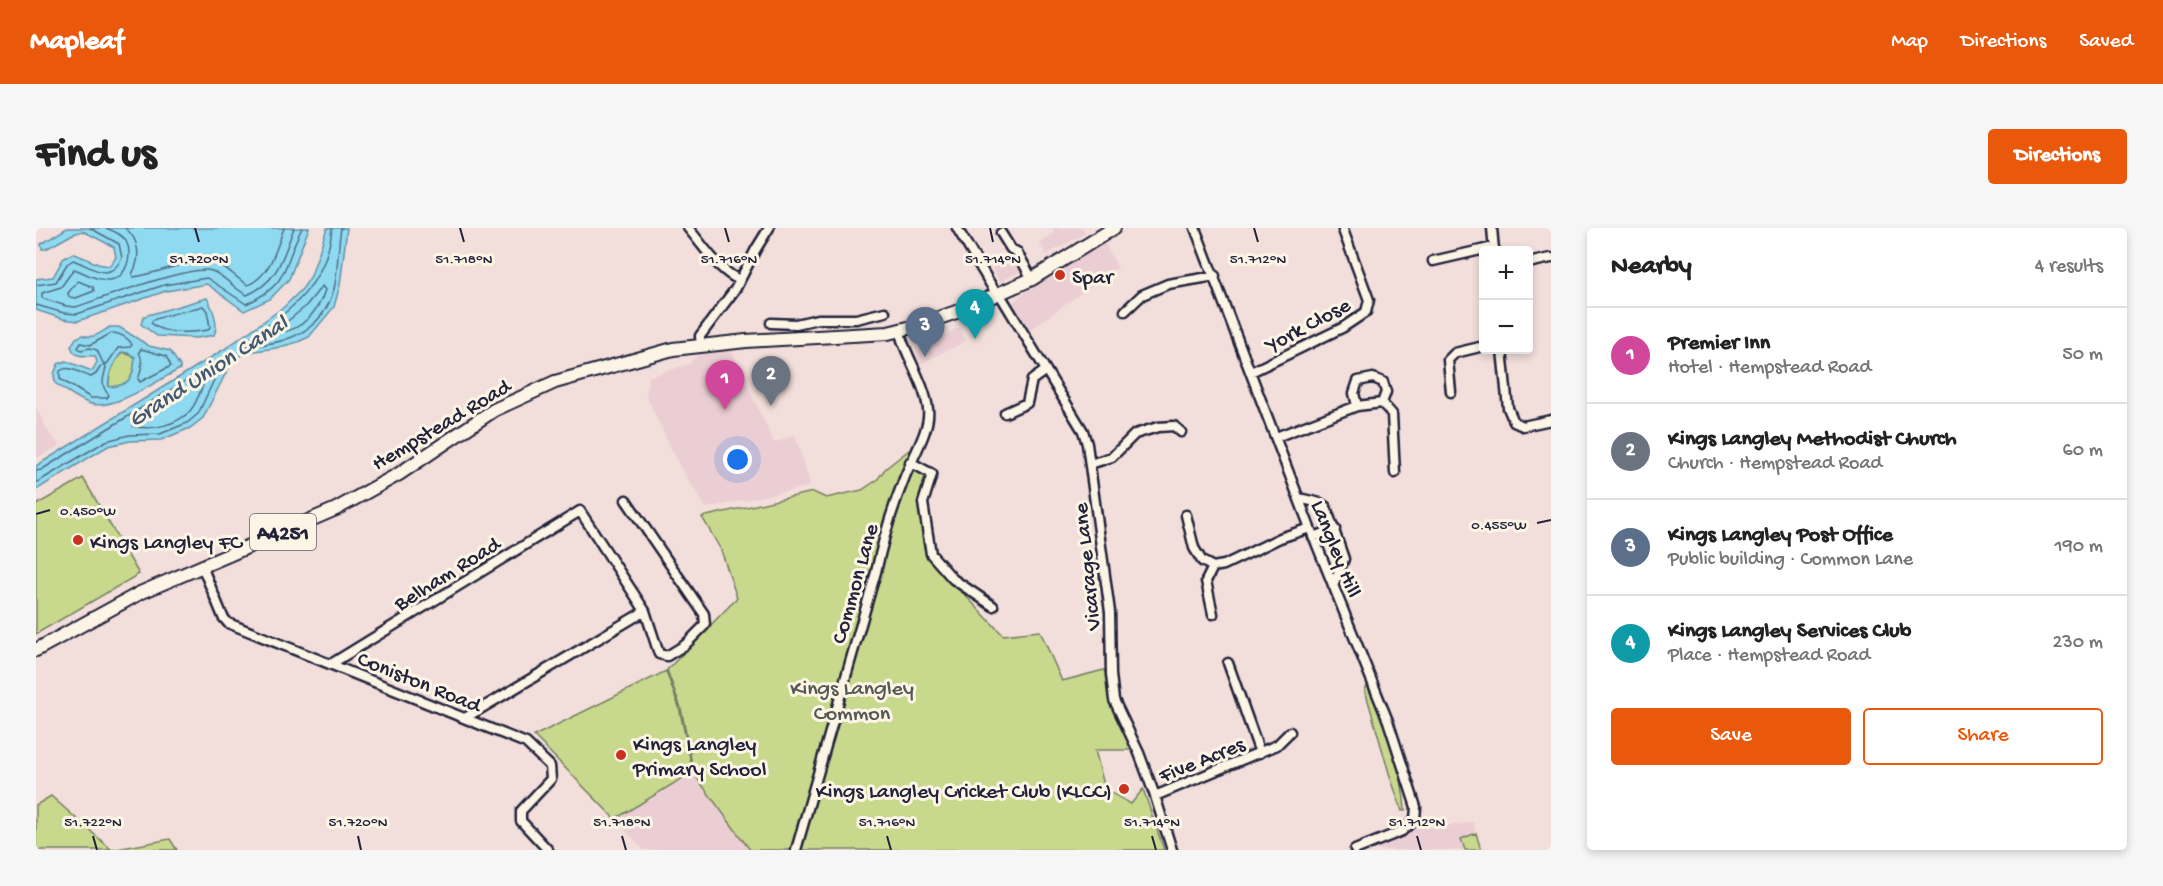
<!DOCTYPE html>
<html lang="en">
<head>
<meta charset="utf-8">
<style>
	:root { --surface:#fff; --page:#f6f6f6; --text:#222; --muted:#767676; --line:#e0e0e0; --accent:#ea580c }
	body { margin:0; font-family:"Gochi Hand",sans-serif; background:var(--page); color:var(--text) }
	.controls { position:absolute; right:18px; top:18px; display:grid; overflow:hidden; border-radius:6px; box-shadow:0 3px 9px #0003 }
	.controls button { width:54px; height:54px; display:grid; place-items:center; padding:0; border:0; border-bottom:2px solid var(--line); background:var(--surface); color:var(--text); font:30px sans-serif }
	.you { position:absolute; left:702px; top:232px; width:21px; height:21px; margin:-15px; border:4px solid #fff; border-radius:50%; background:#1a73e8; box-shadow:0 0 0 9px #1a73e833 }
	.badge { display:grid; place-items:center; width:39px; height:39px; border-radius:50%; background:var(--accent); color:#fff; font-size:20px; font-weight:700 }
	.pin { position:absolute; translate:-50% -50px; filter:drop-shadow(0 2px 3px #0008) }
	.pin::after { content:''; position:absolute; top:32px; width:21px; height:18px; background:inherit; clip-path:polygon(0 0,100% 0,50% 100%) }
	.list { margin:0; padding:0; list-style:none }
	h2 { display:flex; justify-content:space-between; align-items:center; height:78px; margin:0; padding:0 24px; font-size:26px }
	h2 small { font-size:20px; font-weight:400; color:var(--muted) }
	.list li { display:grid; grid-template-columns:39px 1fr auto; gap:18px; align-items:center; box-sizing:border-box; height:96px; padding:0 24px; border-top:2px solid var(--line) }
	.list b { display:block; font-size:22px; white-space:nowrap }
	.list p { margin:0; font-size:20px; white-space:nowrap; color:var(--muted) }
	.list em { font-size:20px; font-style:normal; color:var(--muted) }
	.actions { display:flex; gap:12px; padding:18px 24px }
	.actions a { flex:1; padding:14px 0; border:2px solid var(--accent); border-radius:6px; text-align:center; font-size:21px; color:var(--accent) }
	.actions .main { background:var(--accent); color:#fff }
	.map { position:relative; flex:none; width:1515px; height:622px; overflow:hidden; border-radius:6px }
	header { display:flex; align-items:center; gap:36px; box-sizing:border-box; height:84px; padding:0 30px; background:var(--accent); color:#fff }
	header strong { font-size:28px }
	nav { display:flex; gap:33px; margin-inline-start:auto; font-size:21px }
	.intro { display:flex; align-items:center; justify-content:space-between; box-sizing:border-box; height:144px; padding:0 36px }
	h1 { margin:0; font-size:42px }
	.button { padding:15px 27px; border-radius:6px; background:var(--accent); color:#fff; font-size:21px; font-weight:700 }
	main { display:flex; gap:36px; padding:0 36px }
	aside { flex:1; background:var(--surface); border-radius:6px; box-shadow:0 3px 9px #0003 }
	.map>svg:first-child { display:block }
	.built { fill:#ebced3 }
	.green { fill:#c8d88c; stroke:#757d64; stroke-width:1.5 }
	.water { fill:#8fdaf0; stroke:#6390a8; stroke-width:1.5; fill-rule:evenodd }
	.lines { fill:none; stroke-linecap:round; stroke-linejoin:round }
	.shore { stroke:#4e6c83; stroke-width:1.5 }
	.street-casing { stroke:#22223b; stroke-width:13 }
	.primary-casing { stroke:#22223b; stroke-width:16 }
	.street { stroke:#fcf5e5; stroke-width:8 }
	.primary { stroke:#fcf5e5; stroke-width:12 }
	.ticks { fill:none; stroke:#22223b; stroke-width:2 }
	.poi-dot { fill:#c8321e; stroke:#fcf5e5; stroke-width:2 }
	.labels { text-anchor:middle; stroke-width:6; stroke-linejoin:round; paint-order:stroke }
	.shield { fill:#fcf5e5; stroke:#63616e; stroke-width:1.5 }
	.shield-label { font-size:21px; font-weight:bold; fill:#22223b }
	.poi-label { font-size:22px; fill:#22223b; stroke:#fcf5e5; text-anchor:start }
	.street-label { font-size:22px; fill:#22223b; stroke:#fcf5e5 }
	.park-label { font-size:22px; fill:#545953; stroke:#fcf5e5 }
	.water-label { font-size:24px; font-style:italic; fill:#435971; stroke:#fcf5e5 }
	.ticks-label { font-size:15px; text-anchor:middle; fill:#22223b; stroke:#fcf5e5; stroke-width:6; stroke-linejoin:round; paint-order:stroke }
</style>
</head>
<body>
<header>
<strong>Mapleaf</strong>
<nav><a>Map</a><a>Directions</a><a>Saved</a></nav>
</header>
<div class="intro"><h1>Find us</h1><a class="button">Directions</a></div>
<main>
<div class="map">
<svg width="1515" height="622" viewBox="0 0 1515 622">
	<rect width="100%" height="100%" fill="#f2deda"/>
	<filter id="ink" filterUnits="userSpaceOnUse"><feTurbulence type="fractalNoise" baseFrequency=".0167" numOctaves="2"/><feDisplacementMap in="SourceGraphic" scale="12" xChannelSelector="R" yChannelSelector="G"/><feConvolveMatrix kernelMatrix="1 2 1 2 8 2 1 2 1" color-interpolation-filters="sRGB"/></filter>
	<g filter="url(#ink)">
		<path class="built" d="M1017,0H1046L1049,5L1010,27L1003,14L1019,5Z
			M1069,16L1082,40L1059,51L1060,54L991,104L975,76L1000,55Z
			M980,27L988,41L964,54L956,40Z
			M924,99L930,113L885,135L879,122Z
			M694,119L738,215L759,207L775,258L670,280L642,235L610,167L613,149L653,136L666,123Z
			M0,179L13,205L24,218L0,230Z
			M630,443L644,483L658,546L714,622H608L498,508Z
			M1381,591L1396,600L1437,594L1444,622H1327L1369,605Z"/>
		<path class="green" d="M86,124L99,129C98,148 95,158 73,159C72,147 78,134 86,124Z
			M883,214L873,235L893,247L883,275L887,316L892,328L967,407L1004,403L1026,453L1068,442L1097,522H1059L1070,565L1074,564L1095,576L1107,561L1128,622H714L658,546L645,480L631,442L701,370L685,322L666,289L777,264L790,270L826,262L841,252L849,241Z
			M47,250L103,346L0,406V277Z
			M630,443L643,479L657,544L579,591L498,508Z
			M1331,458C1350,496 1366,539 1369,582L1366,583L1353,545L1329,462Z
			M15,568L76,622L134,611L141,622H0V577Z
			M1440,605L1445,622H1429L1425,611Z"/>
		<path class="water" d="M31,0H273L253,51L234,71L208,83L171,56L130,63L42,93L27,91L0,82V51L17,49L27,31L37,25L62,36L73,38L80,29L78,19L47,3L37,6L10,21H6L5,16Z
			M291,0H311L304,57L298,79L273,109L262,114L240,120L219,123L205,127L194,137L167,190L154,200L125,212L94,213L72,218L0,262V238L187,122L248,79L267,60L275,48Z
			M171,70C177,81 183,96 178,107L161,110L121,108L105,96L108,88Z
			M74,99H83L113,118L134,123L144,138V141C122,152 75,185 52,175C40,170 29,162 19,155L18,146L22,136L30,133L56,143L61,134L59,128C48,127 39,131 35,118L40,110L47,107C57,112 65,104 74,99ZM86,124L92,125L99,129C98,148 95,158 73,159C71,147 78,134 86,124Z"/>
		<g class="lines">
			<path class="shore" d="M70,0C77,3 86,6 90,13C97,26 91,50 74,52C61,53 50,45 38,41L25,59L6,65V70L30,78L40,79C64,71 157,36 176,43C189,48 199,62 211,67C243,53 246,30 258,0
				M89,0C104,12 105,31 96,46L97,49C118,47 161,27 181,35C192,40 201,51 212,57C235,47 240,21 248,0
				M296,0C291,57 254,83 211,113V118C253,116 290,102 299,56C302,38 302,18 305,0
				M42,53L57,59L58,63L40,70L33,69L32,65Z
				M0,57L20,54L31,36L37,32C57,39 73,56 86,30L83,16L54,0
				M286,58L289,62C283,82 265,104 243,104V100L269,79Z
				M0,77L28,85L41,86L128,57L171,50L210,76C256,55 246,37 266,0
				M167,78L171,83L174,99L172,102C155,105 128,107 115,95L117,92C133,86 150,83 167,78Z
				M76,105C83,105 93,110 96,117L94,119L82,120L71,136L67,135L61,122L54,120L45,122L42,120L45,115L54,117Z
				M105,121L130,128L135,138L104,154L102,151C106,142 107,132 103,124Z
				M69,137L70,140C67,151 64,158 73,167L71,170H55L24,151V143C33,136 45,146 55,149L60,146L65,138Z
				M163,153L167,154V157C164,165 160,176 154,183C141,197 115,203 97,198L98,194Z
				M0,243L5,242L183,132L187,133L162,186L151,195L124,206L93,207L70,213L0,255"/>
			<defs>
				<path id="street" d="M652,0C667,17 683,44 704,52
					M921,0L961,67
					M1159,0L1274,300L1352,493L1380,579L1379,591L1366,603L1319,622
					M1456,0L1458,22
					M965,5L975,21L981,24L996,51
					M1397,33L1458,19
					M1492,35L1515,30
					M963,65L1047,203L1051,216L1074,384L1075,447L1078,472L1103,525L1119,568L1136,622
					M1089,83L1106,67L1132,56L1179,48
					M735,95L760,96L782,91H820L849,84
					M665,118L664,108L700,60L720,21L733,0
					M1466,122L1472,180L1478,194L1487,198L1515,192
					M1215,144L1306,100L1330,84L1333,72L1307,2
					M1415,164L1412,132L1419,125L1448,118
					M1321,178L1318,165L1322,153L1337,150L1347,154L1350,164L1346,175
					M969,185L991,175L996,152L1010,142
					M1240,209L1321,178L1346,175L1356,186L1359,245
					M874,234L896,246L887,275L895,326L917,351L957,378
					M1054,236L1076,229L1099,206L1122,199L1138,198L1145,204
					M1263,270L1284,275L1290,279L1308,331L1297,358
					M1150,287L1158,320L1166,333L1177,339L1188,337L1244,310L1274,300
					M1277,309L1299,301
					M166,338L187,389L192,395L490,515L514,538L515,551L485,583V593L512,622
					M1177,339L1170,353L1177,386
					M1192,435L1224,525
					M295,436L544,283L609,383L623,426L631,428L649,417L669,397L668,386L590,272
					M429,490L609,383
					M1119,568L1241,517L1254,504
					M760,622L840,344C847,312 856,281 868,251C875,232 895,201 892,181C889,158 874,134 866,112L864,103"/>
				<path id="primary" d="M0,422L104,365L300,281L363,246L458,182L519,154L637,121L710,113L852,105L880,98L923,83L996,51L1078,0"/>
			</defs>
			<use href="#street" class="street-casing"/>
			<use href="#primary" class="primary-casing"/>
			<use href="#street" class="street"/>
			<use href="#primary" class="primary"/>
		</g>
	</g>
	<path class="ticks" d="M159,0L163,14M424,0L428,14M689,0L693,14M954,0L957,14M1218,0L1222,14M0,286L14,282M1501,295L1515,292M57,608L61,622M322,608L325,622M586,608L590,622M851,608L855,622M1116,608L1120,622M1381,608L1385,622"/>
	<g class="poi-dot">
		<circle cx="1024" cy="47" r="6"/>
		<circle cx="42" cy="312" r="6"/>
		<circle cx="585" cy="527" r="6"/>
		<circle cx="1088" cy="561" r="6"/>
	</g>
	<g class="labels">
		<rect class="shield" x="214" y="286" width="66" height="36" rx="4.5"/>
		<g class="shield-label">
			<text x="247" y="311">A4251</text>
		</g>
		<g class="poi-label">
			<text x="1036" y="55">Spar</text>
			<text x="54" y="320">Kings Langley FC</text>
			<text x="597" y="522">Kings Langley<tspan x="597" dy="25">Primary School</tspan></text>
			<text x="1076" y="569" text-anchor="end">Kings Langley Cricket Club (KLCC)</text>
		</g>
		<g class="street-label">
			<text transform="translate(1271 95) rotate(-28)" y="8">York Close</text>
			<text transform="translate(404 195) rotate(-31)" y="8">Hempstead Road</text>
			<text transform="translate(1302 320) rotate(68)" y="8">Langley Hill</text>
			<text transform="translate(1049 339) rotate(-96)" y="8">Vicarage Lane</text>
			<text transform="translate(410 344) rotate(-32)" y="8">Belham Road</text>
			<text transform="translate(817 355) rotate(-74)" y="8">Common Lane</text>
			<text transform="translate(384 452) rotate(22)" y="8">Coniston Road</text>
			<text transform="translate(1165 530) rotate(-22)" y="8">Five Acres</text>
		</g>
		<g class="park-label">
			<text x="816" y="466">Kings Langley<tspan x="816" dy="25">Common</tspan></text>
		</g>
		<g class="water-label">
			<text transform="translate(171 142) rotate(-33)" y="8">Grand Union Canal</text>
		</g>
	</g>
	<g class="ticks-label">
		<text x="163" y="35">51.720°N</text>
		<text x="957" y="35">51.714°N</text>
		<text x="1222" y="35">51.712°N</text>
		<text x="428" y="35">51.718°N</text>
		<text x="693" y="35">51.716°N</text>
		<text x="52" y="287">0.450°W</text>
		<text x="1463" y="301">0.455°W</text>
		<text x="57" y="598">51.722°N</text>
		<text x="322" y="598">51.720°N</text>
		<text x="586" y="598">51.718°N</text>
		<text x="851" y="598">51.716°N</text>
		<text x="1116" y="598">51.714°N</text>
		<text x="1381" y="598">51.712°N</text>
	</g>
</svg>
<div class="controls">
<button>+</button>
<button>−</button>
</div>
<div class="you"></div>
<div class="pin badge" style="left:689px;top:182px;background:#d1479c">1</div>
<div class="pin badge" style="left:735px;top:178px;background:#6b7280">2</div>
<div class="pin badge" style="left:889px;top:129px;background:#5c6f8a">3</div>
<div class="pin badge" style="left:939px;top:111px;background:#0f9aa8">4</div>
</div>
<aside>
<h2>Nearby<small>4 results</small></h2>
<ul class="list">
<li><span class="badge" style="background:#d1479c">1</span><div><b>Premier Inn</b><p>Hotel · Hempstead Road</p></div><em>50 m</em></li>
<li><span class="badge" style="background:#6b7280">2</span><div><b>Kings Langley Methodist Church</b><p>Church · Hempstead Road</p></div><em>60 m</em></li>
<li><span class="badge" style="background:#5c6f8a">3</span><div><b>Kings Langley Post Office</b><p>Public building · Common Lane</p></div><em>190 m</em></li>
<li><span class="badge" style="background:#0f9aa8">4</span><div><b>Kings Langley Services Club</b><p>Place · Hempstead Road</p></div><em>230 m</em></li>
</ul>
<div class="actions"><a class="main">Save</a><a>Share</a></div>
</aside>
</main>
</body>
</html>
